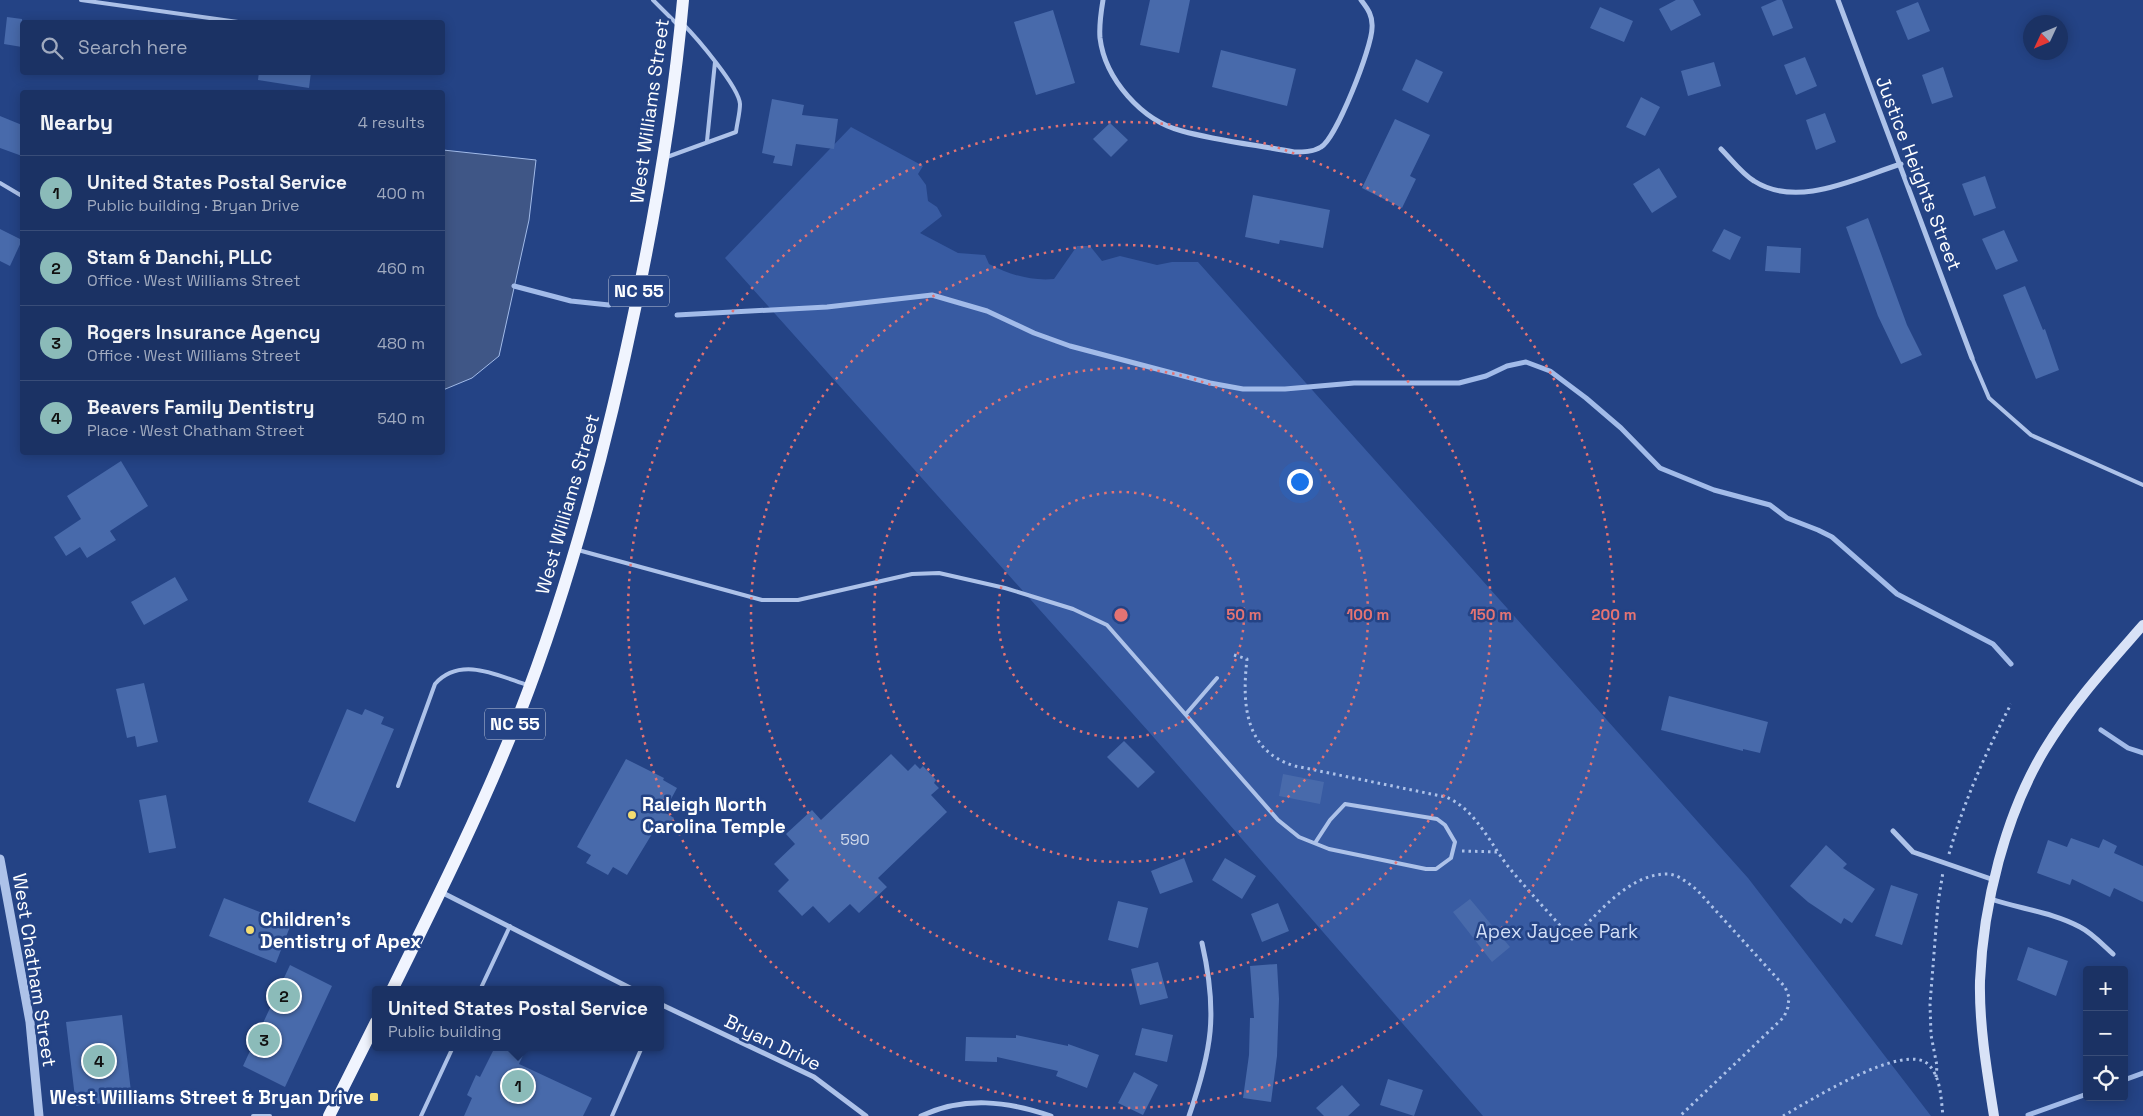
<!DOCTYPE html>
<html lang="en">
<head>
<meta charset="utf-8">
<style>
	:root { --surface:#1b3264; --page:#283e6d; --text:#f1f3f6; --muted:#a0aabf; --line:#394d78; --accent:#8bbbb9 }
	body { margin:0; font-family:"Space Grotesk",sans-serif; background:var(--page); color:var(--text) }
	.controls { position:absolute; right:15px; bottom:15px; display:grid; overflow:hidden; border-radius:5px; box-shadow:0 2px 12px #0003 }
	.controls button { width:45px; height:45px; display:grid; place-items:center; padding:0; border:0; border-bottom:1px solid var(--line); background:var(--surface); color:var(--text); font:25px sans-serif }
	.compass { position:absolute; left:2023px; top:15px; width:45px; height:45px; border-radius:50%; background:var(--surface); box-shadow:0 2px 12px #0003; rotate:226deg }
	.you { position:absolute; left:1299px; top:481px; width:18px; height:18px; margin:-12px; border:4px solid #fff; border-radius:50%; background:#1a73e8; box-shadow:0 0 0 8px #1a73e833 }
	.badge { display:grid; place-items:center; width:32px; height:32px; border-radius:50%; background:var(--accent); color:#111; font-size:16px; font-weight:700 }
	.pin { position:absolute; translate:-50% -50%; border:2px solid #fff; box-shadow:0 1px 5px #0006 }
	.popup { position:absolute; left:372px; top:986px; width:292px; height:65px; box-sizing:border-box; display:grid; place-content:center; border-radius:5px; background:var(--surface); filter:drop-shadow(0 1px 4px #0005); font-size:16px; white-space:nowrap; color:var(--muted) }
	.popup b { font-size:19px; color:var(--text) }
	.popup::after { content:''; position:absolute; left:50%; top:100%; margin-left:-10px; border:10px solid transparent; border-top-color:var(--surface) }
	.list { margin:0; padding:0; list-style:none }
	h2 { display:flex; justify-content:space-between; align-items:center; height:65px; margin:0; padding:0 20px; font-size:21px }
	h2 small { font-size:16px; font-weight:400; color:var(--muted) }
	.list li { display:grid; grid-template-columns:32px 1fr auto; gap:15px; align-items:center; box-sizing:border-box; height:75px; padding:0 20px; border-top:1px solid var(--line) }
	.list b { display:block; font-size:19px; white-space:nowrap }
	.list p { margin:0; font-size:16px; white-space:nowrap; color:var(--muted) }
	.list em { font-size:16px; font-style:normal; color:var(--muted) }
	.icon { flex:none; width:28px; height:28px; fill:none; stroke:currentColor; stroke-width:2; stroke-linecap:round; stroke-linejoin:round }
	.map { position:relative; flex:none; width:2143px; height:1116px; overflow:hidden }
	.search { position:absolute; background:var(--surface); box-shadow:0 2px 12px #0003; left:20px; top:20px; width:425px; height:55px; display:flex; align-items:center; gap:12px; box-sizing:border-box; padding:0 18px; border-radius:5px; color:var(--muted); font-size:19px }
	.panel { position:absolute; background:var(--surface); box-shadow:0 2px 12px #0003; left:20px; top:90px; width:425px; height:365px; border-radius:5px }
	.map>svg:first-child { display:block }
	.green { fill:#385ba2 }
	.water { fill:#3f5686; stroke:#a2bbe9 }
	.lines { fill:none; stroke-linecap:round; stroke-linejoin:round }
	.stream { stroke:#a2bbe9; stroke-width:5 }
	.building { fill:#486aab }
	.path { stroke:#adc2e9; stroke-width:3; stroke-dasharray:2.5 4; stroke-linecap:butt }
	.service { stroke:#adc2e9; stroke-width:4 }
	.minor { stroke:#adc2e9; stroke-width:5 }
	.tertiary { stroke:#adc2e9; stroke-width:9 }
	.secondary { stroke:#d8e2f7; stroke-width:10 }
	.primary { stroke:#f0f4fe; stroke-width:12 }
	.ring { fill:none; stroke:#e47373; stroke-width:2.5; stroke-dasharray:2.5 5 }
	.poi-dot { fill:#f3dc71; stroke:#244385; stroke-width:2 }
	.labels { text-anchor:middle; stroke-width:5; stroke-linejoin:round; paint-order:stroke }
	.number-label { font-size:16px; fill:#d1daea }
	.shield { fill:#244385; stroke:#bdc7da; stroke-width:1 }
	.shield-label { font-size:18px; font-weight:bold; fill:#fff }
	.street-label { font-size:19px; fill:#fff; stroke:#244385 }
	.poi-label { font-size:19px; font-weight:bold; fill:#fff; stroke:#244385; text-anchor:start }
	.park-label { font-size:19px; fill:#d1def7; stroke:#244385 }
	.centre { fill:#e47373; stroke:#244385; stroke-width:2.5 }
	.ring-label { font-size:15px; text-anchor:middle; font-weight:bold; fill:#e47373; stroke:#244385; stroke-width:5; stroke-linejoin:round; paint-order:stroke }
</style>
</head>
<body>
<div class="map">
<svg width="2143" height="1116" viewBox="0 0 2143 1116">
	<rect width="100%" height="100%" fill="#244385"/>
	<path class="green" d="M851,127L923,166L918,174L926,185L928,201L937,207L942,216L920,233L958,253L985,255L989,264C1010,275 1031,281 1054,279L1077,246H1090L1102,261L1120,256L1157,265L1172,262H1198L1748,878L1931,1116H1483L1149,732L725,258Z"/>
	<path class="water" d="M443,150L536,160L529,220L499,356L472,378L443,390Z"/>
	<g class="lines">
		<path class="stream" d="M514,286L571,301L609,305
			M677,315L827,307L932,295L987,311L1034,333L1070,346L1210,383L1243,389H1285L1354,383H1459L1486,376L1507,366L1526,362L1550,371L1586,398L1621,428L1660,468L1714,490L1770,505L1787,518L1818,530L1832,537L1897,594L1993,644L2011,664
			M2101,730L2128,748L2143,753
			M2124,1080L2143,1073
			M2028,1115L2087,1094"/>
	</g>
	<path class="building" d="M1150,0H1190L1179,53L1140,45Z
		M1676,0H1693L1701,15L1671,31L1659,9Z
		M1777,0H1782L1793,28L1773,36L1761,7Z
		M1918,2L1930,31L1908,40L1896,11Z
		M1600,7L1633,21L1624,42L1590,28Z
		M1053,10L1075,83L1036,95L1014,22Z
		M7,17L22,19V47L4,44Z
		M1221,50L1296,69L1287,106L1212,87Z
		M1805,57L1817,86L1796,95L1784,65Z
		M1416,59L1443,72L1428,103L1402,90Z
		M1714,62L1721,86L1688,96L1681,71Z
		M1943,67L1953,97L1932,104L1922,75Z
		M259,72H311L309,88L258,80Z
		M1641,97L1660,107L1645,136L1626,127Z
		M772,99L804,105L802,115L838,119L834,149L796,144L792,166L773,163L775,156L762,153Z
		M1825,113L1836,142L1816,150L1806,120Z
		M0,116L22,125V156L0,148Z
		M1395,119L1430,135L1410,176L1416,179L1402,208L1362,188Z
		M1110,123L1128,140L1111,157L1093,139Z
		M1659,168L1677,197L1652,213L1633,184Z
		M1985,176L1996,208L1974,216L1962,184Z
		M1253,195L1330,210L1323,248L1280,240L1279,244L1245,237Z
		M1868,218L1907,325L1922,355L1901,364L1878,316L1846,227Z
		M0,229L22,240L10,266L0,261Z
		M1724,229L1741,237L1730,260L1712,251Z
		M2004,230L2018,261L1996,270L1982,239Z
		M1767,246L1801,248L1800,273L1765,271Z
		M2025,286L2043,330L2045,329L2059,370L2036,379L2003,295Z
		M121,461L148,506L110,531L116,540L87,558L80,547L66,556L54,537L81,519L67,496Z
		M175,577L188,600L144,625L131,602Z
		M144,683L158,742L137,747L135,736L127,738L116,689Z
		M1669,696L1768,722L1760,753L1743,749V751L1661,730Z
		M347,709L362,715L365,709L384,717L381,724L394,729L355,822L308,802Z
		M1124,741L1155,772L1138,788L1107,757Z
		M891,754L908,771L915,764L920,769L923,766L936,780L934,783L939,788L931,795L947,812L878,878L887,887L859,913L850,904L829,923L813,906L802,916L778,891L789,880L774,864L795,844L786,834L812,810L821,820Z
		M626,759L664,778L663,780L677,788L664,812L674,818L665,834L655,829L627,875L613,867L608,875L586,863L591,855L577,847Z
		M1283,774L1324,782L1320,804L1279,796Z
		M166,795L176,848L149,853L139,800Z
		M2071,838L2099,848L2103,839L2117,846L2114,853L2143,866V902L2114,888L2110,897L2072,879L2070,885L2037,873L2048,840L2067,847Z
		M1826,845L1847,864L1843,868L1875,889L1852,923L1844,918L1841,924L1808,902L1790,886Z
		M1184,858L1193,882L1160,894L1151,871Z
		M1225,858L1256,876L1242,899L1212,880Z
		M1891,885L1918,894L1902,945L1875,936Z
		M224,898L291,924L276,963L209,936Z
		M1470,899L1510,947L1492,962L1453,912Z
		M1118,901L1148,908L1138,948L1108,940Z
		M1278,903L1289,931L1262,942L1251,914Z
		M2028,947L2068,961L2056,996L2017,980Z
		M1158,962L1168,998L1140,1005L1131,969Z
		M1277,964L1279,999L1277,1056L1271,1102L1243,1098L1249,1055L1250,1018H1254L1250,966Z
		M290,965L332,986L285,1087L243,1066Z
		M122,1015L132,1100L76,1106L66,1022Z
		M1142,1028L1173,1035L1167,1062L1135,1055Z
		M1016,1035L1068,1046V1044L1099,1055L1087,1088L1056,1076L1058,1071L997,1057V1062L965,1061L966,1037L1016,1038Z
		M495,1047H527L519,1064L592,1098L583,1116H464L472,1098L467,1095L476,1075L480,1077Z
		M1134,1072L1158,1085L1143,1115L1118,1103Z
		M1388,1079L1423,1090L1414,1116L1380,1105Z
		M1342,1085L1360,1105L1348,1116H1324L1316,1108Z"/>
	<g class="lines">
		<path class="path" d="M1234,655L1247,659C1242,703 1244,751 1295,766L1446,797C1477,810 1491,846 1511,870C1531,894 1552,916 1572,939C1597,915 1628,874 1667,874C1678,874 1688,883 1697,890L1785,987L1789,997L1788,1007L1784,1017L1680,1116
			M1462,851L1498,852
			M1949,854C1964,801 1986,752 2011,704
			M1936,1077L1937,1066L1931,1035L1930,1004L1938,903L1943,872
			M1783,1116C1808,1102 1905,1040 1929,1065C1941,1078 1941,1099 1943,1116"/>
		<path class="service" d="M81,0L238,22
			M653,0L678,25
			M707,141L715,62
			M667,157L736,132C737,123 740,113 740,104C739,87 696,37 683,24
			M0,183L22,196
			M1972,358L1989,398L2031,435L2143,485
			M578,550L762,600H798L912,574L939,573L1005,588L1073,609L1107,625L1278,820L1299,837L1329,849L1426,869H1436L1451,858L1455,842L1445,825L1437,819L1345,804L1330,820L1315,843
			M1186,714L1217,678
			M398,786L435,684C460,656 497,675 527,685
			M480,990L510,926
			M253,1116H270
			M421,1116L453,1047
			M612,1116L642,1047"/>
		<path class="minor" d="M1103,0C1101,12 1099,26 1100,38C1105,79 1142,121 1182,131C1218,141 1257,145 1294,152C1303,152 1313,152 1321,147C1336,139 1372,47 1372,28C1373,16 1368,9 1361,0
			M1838,0L1972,358
			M1721,149C1731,159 1742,174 1754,181C1798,209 1856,178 1901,164
			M1893,831L1913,852L1994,880
			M441,892L634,990
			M1991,899C2020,909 2052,912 2080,927C2092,933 2103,945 2113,954
			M660,1004L814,1077L866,1116
			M921,1116C964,1096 1007,1101 1051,1116
			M1189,1116C1212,1050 1218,1013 1202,943"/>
		<path class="tertiary" d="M0,859L30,1022L39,1116"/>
		<path class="secondary" d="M1994,1116C1987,1072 1979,1025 1980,981C1983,905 2005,815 2045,749C2072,704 2108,665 2143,625"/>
		<path class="primary" d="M392,990C437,899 482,809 519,715C571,582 607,444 636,304C657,204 674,102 683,0
			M329,1116L376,1022"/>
	</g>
	<g class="ring">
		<circle cx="1121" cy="615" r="123"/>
		<circle cx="1121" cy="615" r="247"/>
		<circle cx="1121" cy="615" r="370"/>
		<circle cx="1121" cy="615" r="493"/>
	</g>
	<g class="poi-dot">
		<circle cx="632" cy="815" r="5"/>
		<circle cx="250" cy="930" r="5"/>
		<rect x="369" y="1092" width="10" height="10" rx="2.5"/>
	</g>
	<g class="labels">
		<g class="number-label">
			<text x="855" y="845">590</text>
		</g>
		<g class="shield">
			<rect x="609" y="275.5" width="60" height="31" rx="4"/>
			<rect x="485" y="708.5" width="60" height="31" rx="4"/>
		</g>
		<g class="shield-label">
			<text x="639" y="297">NC 55</text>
			<text x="515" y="730">NC 55</text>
		</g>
		<g class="street-label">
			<text transform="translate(649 111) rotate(-82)" y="7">West Williams Street</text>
			<text transform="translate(1919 173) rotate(69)" y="7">Justice Heights Street</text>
			<text transform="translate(567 504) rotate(-74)" y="7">West Williams Street</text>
			<text transform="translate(35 970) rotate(81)" y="7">West Chatham Street</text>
			<text transform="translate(773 1042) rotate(26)" y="7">Bryan Drive</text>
		</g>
		<g class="poi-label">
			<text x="642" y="811">Raleigh North<tspan x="642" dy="22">Carolina Temple</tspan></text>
			<text x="260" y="926">Children's<tspan x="260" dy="22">Dentistry of Apex</tspan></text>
			<text x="364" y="1104" text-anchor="end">West Williams Street &amp; Bryan Drive</text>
		</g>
		<g class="park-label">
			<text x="1557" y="938">Apex Jaycee Park</text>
		</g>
	</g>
	<circle cx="1121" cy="615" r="8" class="centre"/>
	<g class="ring-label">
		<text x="1244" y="620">50 m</text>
		<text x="1368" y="620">100 m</text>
		<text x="1491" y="620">150 m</text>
		<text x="1614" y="620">200 m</text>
	</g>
</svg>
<div class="controls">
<button>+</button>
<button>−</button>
<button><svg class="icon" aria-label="locate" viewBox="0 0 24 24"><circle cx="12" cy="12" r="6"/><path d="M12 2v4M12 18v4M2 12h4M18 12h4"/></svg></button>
</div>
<svg class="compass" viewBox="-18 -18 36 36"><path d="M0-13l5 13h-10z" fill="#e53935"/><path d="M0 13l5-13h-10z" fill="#a0aabf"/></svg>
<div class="you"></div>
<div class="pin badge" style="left:518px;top:1086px">1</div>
<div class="popup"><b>United States Postal Service</b>Public building</div>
<div class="pin badge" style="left:284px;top:996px">2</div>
<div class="pin badge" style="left:264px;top:1040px">3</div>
<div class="pin badge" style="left:99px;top:1061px">4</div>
<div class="search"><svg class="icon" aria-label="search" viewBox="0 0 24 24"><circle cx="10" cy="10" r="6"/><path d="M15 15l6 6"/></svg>Search here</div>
<section class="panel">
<h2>Nearby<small>4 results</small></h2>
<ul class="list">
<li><span class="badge">1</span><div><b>United States Postal Service</b><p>Public building · Bryan Drive</p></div><em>400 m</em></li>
<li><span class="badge">2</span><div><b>Stam &amp; Danchi, PLLC</b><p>Office · West Williams Street</p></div><em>460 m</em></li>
<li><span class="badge">3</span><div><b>Rogers Insurance Agency</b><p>Office · West Williams Street</p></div><em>480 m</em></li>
<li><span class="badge">4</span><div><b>Beavers Family Dentistry</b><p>Place · West Chatham Street</p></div><em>540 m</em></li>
</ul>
</section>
</div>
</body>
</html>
